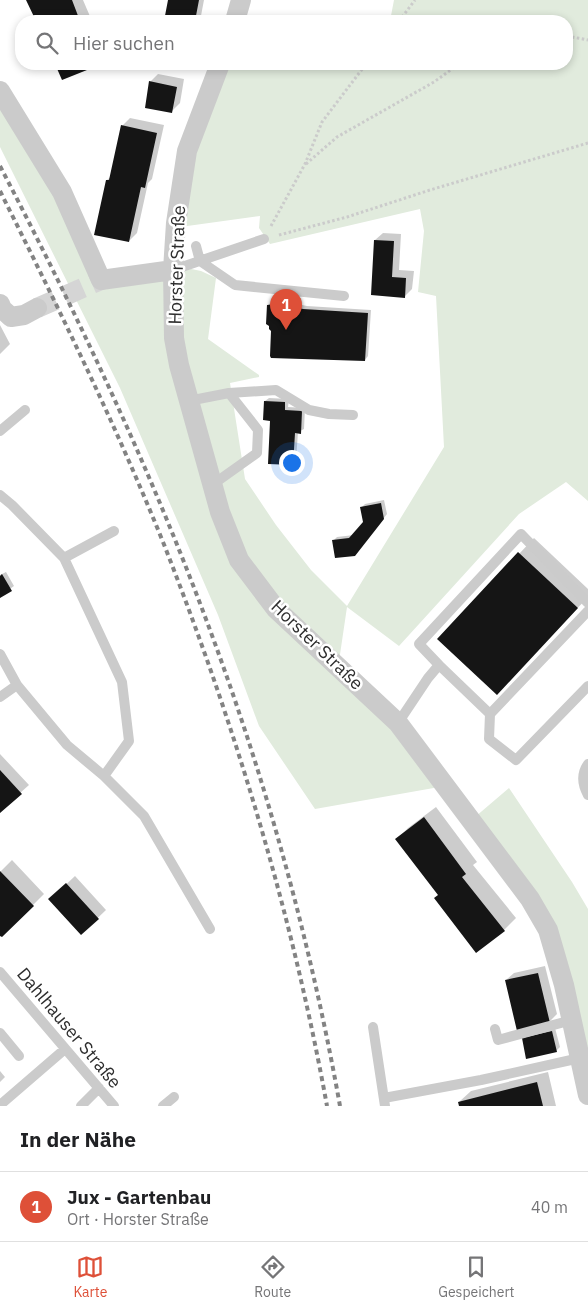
<!DOCTYPE html>
<html lang="de">
<head>
<meta charset="utf-8">
<style>
	:root { --surface:#fff; --page:#f6f6f6; --text:#202124; --muted:#757577; --line:#e0e0e0; --accent:#de5038 }
	body { margin:0; font-family:"IBM Plex Sans",sans-serif; background:var(--page); color:var(--text) }
	.you { position:absolute; left:291px; top:462px; width:18px; height:18px; margin:-12px; border:4px solid #fff; border-radius:50%; background:#1a73e8; box-shadow:0 0 0 8px #1a73e833 }
	.badge { display:grid; place-items:center; width:32px; height:32px; border-radius:50%; background:var(--accent); color:#fff; font-size:16px; font-weight:700 }
	.pin { position:absolute; translate:-50% -41px; filter:drop-shadow(0 1px 2px #0008) }
	.pin::after { content:''; position:absolute; top:26px; width:18px; height:15px; background:inherit; clip-path:polygon(0 0,100% 0,50% 100%) }
	.list { margin:0; padding:0; list-style:none }
	h2 { display:flex; justify-content:space-between; align-items:center; height:65px; margin:0; padding:0 20px; font-size:21px }
	h2 small { font-size:16px; font-weight:400; color:var(--muted) }
	.list li { display:grid; grid-template-columns:32px 1fr auto; gap:15px; align-items:center; box-sizing:border-box; height:70px; padding:0 20px; border-top:1px solid var(--line) }
	.list b { display:block; font-size:19px; white-space:nowrap }
	.list p { margin:0; font-size:16px; white-space:nowrap; color:var(--muted) }
	.list em { font-size:16px; font-style:normal; color:var(--muted) }
	.icon { flex:none; width:28px; height:28px; fill:none; stroke:currentColor; stroke-width:2; stroke-linecap:round; stroke-linejoin:round }
	.map { position:relative; flex:none; width:588px; height:1106px; overflow:hidden }
	.search { position:absolute; background:var(--surface); box-shadow:0 2px 8px #0003; left:15px; right:15px; top:15px; height:55px; display:flex; align-items:center; gap:12px; box-sizing:border-box; padding:0 18px; border-radius:20px; color:var(--muted); font-size:19px }
	.sheet { height:135px; background:var(--surface) }
	nav { display:flex; justify-content:space-around; align-items:center; box-sizing:border-box; height:70px; border-top:1px solid var(--line); background:var(--surface); font-size:14px; color:var(--muted) }
	nav a { display:grid; justify-items:center; gap:2px }
	nav .on { color:var(--accent) }
	.map>svg:first-child { display:block }
	.green { fill:#e1ebdd }
	.shadow { fill:#0003 }
	.building { fill:#151515 }
	.lines { fill:none; stroke-linecap:round; stroke-linejoin:round }
	.minor-tunnel { stroke:#d5d5d5; stroke-width:20; stroke-dasharray:20 10; stroke-linecap:butt }
	.path { stroke:#cbcbcb; stroke-width:3; stroke-dasharray:2.5 2.5; stroke-linecap:butt }
	.service { stroke:#cbcbcb; stroke-width:10 }
	.minor { stroke:#cbcbcb; stroke-width:20 }
	.rail { stroke:#838383; stroke-width:4; stroke-dasharray:5 4; stroke-linecap:butt }
	.labels { text-anchor:middle; stroke-width:5; stroke-linejoin:round; paint-order:stroke }
	.street-label { font-size:18px; fill:#2e2e2e; stroke:#fff }
</style>
</head>
<body>
<div class="map">
<svg width="588" height="1106" viewBox="0 0 588 1106">
	<rect width="100%" height="100%" fill="#fff"/>
	<path class="green" d="M394,0H588V501L566,482L519,514L399,646L347,607L338,668L445,786L315,809L259,726L218,615L120,388L0,147V94L100,281L172,265L201,271L216,278L208,339L259,375V377L230,383L245,479L276,525L311,570L347,606L444,447L436,296L418,292L424,231L420,209L270,244L259,228L260,216L180,227L176,222L221,64H567V21H390Z
		M509,788L572,882L588,909V1080L549,929L475,817Z"/>
	<path class="shadow" d="M28,0H83L92,21H37Z
		M169,0H204L200,21H165Z
		M158,74L184,79L180,103L172,111L150,82Z
		M130,118L164,125L152,179L148,183L137,233L129,241L107,180L112,176L123,125Z
		M383,233L401,234L399,270L414,271L412,289L405,296L372,294L375,240Z
		M291,298H301L302,305L307,306L371,310L368,356L365,360L272,331L268,305L272,302L283,301L287,303Z
		M0,325L10,344L0,354Z
		M269,398L289,399L288,407L305,408L304,429L298,432L296,460L293,464L272,419L265,401Z
		M384,500L387,514L358,551L333,541L337,537L354,535L364,523L361,508L365,504Z
		M534,538L588,589V597L511,679L439,639Z
		M6,572L14,586L0,596V575Z
		M0,754L29,785L0,811Z
		M436,807L477,862L473,865L516,918L504,930L477,951L439,895L397,839L408,828Z
		M12,860L44,894L2,936L0,934V872Z
		M75,876L106,910L81,934L58,892Z
		M545,966L557,1014L549,1022L506,980L514,973Z
		M555,1028L560,1047L556,1051L523,1039Z
		M0,1071L5,1077L0,1082Z
		M548,1072L556,1106H460L459,1102L471,1091Z"/>
	<path class="building" d="M26,0H72L80,21H36Z
		M168,0H199L195,21H164Z
		M55,64H102L62,80Z
		M171,64H187L186,67Z
		M149,81L177,87L172,113L145,108Z
		M121,125L157,133L145,188L141,187L129,242L94,235L106,180H109Z
		M374,240L394,241L392,277L406,278L405,298L371,295Z
		M286,301L298,302L299,308L303,309L368,313L365,361L271,358L270,356L271,331L269,329V326L266,324L267,305L279,304L281,306H284Z
		M264,401L285,402V410L302,411L301,434L295,433L293,465L268,464L270,421L263,420Z
		M381,503L384,519L355,556L335,558L332,540L349,538L363,522L360,507Z
		M518,552L578,608L497,695L437,639Z
		M2,574L12,591L0,598V576Z
		M0,770L22,794L0,813Z
		M424,817L466,874L462,877L505,931L476,953L434,898L438,895L395,839Z
		M0,871L34,906L2,937L0,936Z
		M66,883L99,919L81,935L48,899Z
		M538,973L550,1023L517,1031L505,980Z
		M552,1031L557,1052L526,1059L522,1038Z
		M537,1082L543,1106H459L458,1102Z"/>
	<g class="lines">
		<path class="minor-tunnel" d="M37,308L101,280"/>
		<path class="path" d="M399,21L415,0
			M567,36L588,40
			M306,164L337,137L434,82L459,64
			M271,226L305,164L322,122L366,64
			M279,235L347,217L430,190L588,143"/>
		<path class="service" d="M196,246L200,261L235,285L344,296
			M173,270L264,239
			M229,393L276,390L309,410L329,414L353,415
			M188,401L229,393L258,430L257,453L212,485
			M0,431L25,410
			M0,495L12,505L64,558
			M0,654L17,685L0,697
			M439,665L419,644L521,534L588,603
			M17,685L67,745L104,776L144,816L210,929
			M490,714L489,739L516,760L588,686
			M398,723L428,678L439,665L490,714L588,611
			M588,764C581,774 582,784 588,795
			M104,776L129,741L122,682L64,558L114,531
			M0,972L114,1106
			M373,1027L385,1106
			M495,1029L498,1040L572,1020
			M0,1033L19,1056
			M384,1098L481,1080L580,1058
			M0,1105L65,1049
			M81,1106L99,1088
			M163,1106L174,1097"/>
		<path class="minor" d="M235,21L241,0
			M220,64L187,151L176,223L173,270L174,338L179,365L220,512L239,560L276,609L398,723L530,899L548,930L564,985L588,1095
			M0,91L62,192L101,280L173,270
			M0,304L2,309L11,317L24,315L37,308"/>
		<path class="rail" d="M0,166C78,316 151,470 210,630C267,784 311,944 340,1106
			M0,191C58,307 115,423 163,542C235,725 292,913 327,1106"/>
	</g>
	<g class="labels">
		<g class="street-label">
			<text transform="translate(177 265) rotate(-88)" y="6">Horster Straße</text>
			<text transform="translate(317 645) rotate(44)" y="6">Horster Straße</text>
			<text transform="translate(69 1028) rotate(50)" y="6">Dahlhauser Straße</text>
		</g>
	</g>
</svg>
<div class="you"></div>
<div class="pin badge" style="left:286px;top:330px">1</div>
<div class="search"><svg class="icon" aria-label="search" viewBox="0 0 24 24"><circle cx="10" cy="10" r="6"/><path d="M15 15l6 6"/></svg>Hier suchen</div>
</div>
<section class="sheet">
<h2>In der Nähe<small></small></h2>
<ul class="list">
<li><span class="badge">1</span><div><b>Jux - Gartenbau</b><p>Ort · Horster Straße</p></div><em>40 m</em></li>
</ul>
</section>
<nav>
<a class="on"><svg class="icon" aria-label="map" viewBox="0 0 24 24"><path d="M3 6l6-2 6 2 6-2v14l-6 2-6-2-6 2zM9 4v14M15 6v14"/></svg>Karte</a>
<a><svg class="icon" aria-label="directions" viewBox="0 0 24 24"><path d="M12 3l9 9-9 9-9-9zM9 14v-3h6M13 9l2 2-2 2"/></svg>Route</a>
<a><svg class="icon" aria-label="saved" viewBox="0 0 24 24"><path d="M7 4h10v16l-5-4-5 4z"/></svg>Gespeichert</a>
</nav>
</body>
</html>
